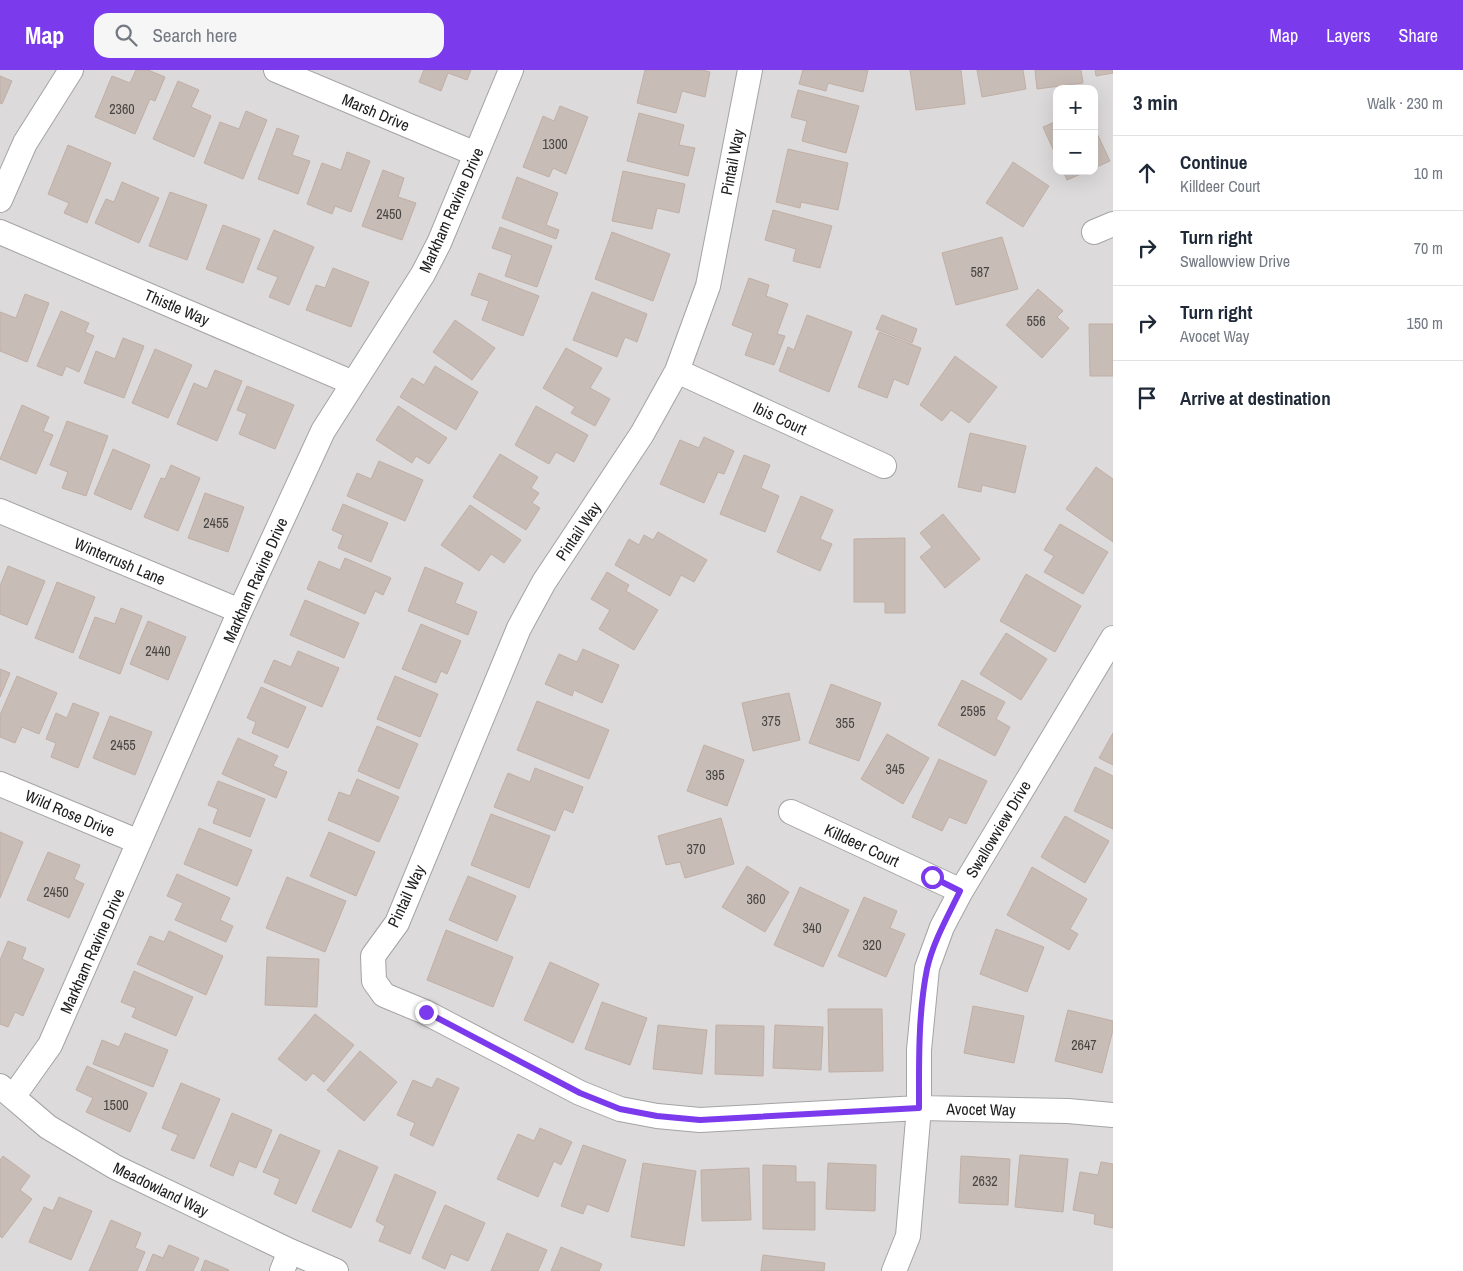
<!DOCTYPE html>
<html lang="en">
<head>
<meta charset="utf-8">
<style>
	:root { --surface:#fff; --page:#f6f6f7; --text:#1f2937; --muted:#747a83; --line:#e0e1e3; --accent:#7c3aed }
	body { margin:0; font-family:"Archivo Narrow",sans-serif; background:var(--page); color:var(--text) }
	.controls { position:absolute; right:15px; top:15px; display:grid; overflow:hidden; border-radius:10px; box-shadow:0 5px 20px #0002 }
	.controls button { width:45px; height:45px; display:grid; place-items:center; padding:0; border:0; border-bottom:1px solid var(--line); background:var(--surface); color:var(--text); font:25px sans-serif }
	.stop { position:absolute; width:15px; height:15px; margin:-11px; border:4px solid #7c3aed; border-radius:50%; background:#fff }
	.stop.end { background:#7c3aed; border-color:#fff; box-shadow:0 1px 5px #0008 }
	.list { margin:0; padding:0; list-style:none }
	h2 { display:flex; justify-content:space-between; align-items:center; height:65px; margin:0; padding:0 20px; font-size:21px }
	h2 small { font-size:16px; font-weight:400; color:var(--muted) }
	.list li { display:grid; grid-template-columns:32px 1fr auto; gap:15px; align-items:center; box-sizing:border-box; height:75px; padding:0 20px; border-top:1px solid var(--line) }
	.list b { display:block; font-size:19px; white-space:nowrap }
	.list p { margin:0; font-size:16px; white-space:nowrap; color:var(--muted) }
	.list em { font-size:16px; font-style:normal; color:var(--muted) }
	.icon { flex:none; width:28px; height:28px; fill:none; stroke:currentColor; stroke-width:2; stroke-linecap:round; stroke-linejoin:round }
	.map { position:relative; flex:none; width:1113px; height:1201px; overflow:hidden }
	header { display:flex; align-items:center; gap:30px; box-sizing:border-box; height:70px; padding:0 25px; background:var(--accent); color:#fff }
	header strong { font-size:24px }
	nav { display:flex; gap:28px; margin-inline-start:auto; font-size:18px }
	.search { width:350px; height:45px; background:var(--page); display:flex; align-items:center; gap:12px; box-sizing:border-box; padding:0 18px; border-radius:15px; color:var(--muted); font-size:19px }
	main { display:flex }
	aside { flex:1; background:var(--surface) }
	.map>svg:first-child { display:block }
	.residential { fill:#dcdada; fill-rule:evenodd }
	.building { fill:#c7bcb6; stroke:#c1afa5 }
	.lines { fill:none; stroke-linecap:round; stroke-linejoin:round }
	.minor-casing { stroke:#a4a4a4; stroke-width:26 }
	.minor { stroke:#fff; stroke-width:24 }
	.route { stroke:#7c3aed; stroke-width:6 }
	.labels { text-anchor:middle; stroke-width:4; stroke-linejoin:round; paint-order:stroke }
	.number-label { font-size:14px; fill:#484543 }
	.street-label { font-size:16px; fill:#1d1d1d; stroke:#fff }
</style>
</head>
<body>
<header>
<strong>Map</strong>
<div class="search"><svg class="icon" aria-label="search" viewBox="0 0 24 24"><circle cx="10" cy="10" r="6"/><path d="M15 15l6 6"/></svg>Search here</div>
<nav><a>Map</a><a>Layers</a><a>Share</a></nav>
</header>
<main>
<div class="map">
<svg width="1113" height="1201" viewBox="0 0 1113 1201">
	<rect width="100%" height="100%" fill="#efeae3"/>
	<path class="residential" d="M0,0H1113V1201H0ZM1057,19H1094V101H1057Z"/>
	<path class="building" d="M136,0H148L165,7L155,31L150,29L135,64L95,47L112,6L130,13Z
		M424,0H471L467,10L448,3L441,21L419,12Z
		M645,0H702L710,2L705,27L682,21L676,43L637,33Z
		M803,0H868L863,22L828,13L826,21L799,14Z
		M910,0H961L965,34L916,40Z
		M977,0H1023L1026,19L982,27Z
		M1035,0H1081L1083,13L1037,19Z
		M1095,0H1113V3L1096,6Z
		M0,6L12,11L2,34L0,33Z
		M178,11L199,20L191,37L211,46L194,87L153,69Z
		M798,20L859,36L846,83L802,71L807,51L791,47Z
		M560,36L588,47L566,104L553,98L549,107L523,97L543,46L554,51Z
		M246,41L267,50L243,109L204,93L220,52L239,59Z
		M639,43L684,55L679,75L695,78L688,106L627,91Z
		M1057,51V88L1043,57Z
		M1094,57L1110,91L1094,98Z
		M277,58L299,66L292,85L310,91L298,124L258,109Z
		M68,75L111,93L87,153L64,143L69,133L48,124Z
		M788,79L848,93L838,140L801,132L800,138L776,132Z
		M347,82L370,91L351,142L335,136L332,144L307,134L322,93L341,100Z
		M1013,92L1049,116L1023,157L986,133Z
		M383,100L404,108L398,127L416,133L402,170L362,156Z
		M623,101L685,114L679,143L657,138L652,159L612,151Z
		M1063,101H1088L1067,110Z
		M517,107L558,123L546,155L559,160L556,169L502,148Z
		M122,112L159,128L139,173L95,153L106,129L114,132Z
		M170,122L207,135L187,190L149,176Z
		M773,140L832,156L820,198L793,191L796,179L765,170Z
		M223,155L260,169L243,213L206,199Z
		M500,157L552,176L537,217L505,206L512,185L492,178Z
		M274,160L314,177L289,235L269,227L278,207L257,199Z
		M612,162L670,184L653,231L595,209Z
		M1002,167L1018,219L956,235L942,183Z
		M333,198L369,212L351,257L306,240L316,215L325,218Z
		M479,203L539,226L523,266L482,250L489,231L471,225Z
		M749,208L769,215L766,226L788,234L777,264L785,266L774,295L745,285L753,263L732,255Z
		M1038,219L1063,241L1057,247L1069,258L1042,288L1006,255Z
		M592,222L647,244L637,272L625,267L617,287L573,270Z
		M25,224L49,233L27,292L0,281V242L16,248Z
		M61,241L89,253L85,262L94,266L79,302L66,296L62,306L37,296Z
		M807,245L852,262L829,322L779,301L788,277L794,280Z
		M882,245L917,259L912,273L876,259Z
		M455,250L495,278L472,310L433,282Z
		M1089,254H1113V306H1090Z
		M879,262L921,278L908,315L894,309L887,328L858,317Z
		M123,268L144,276L124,328L84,313L96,281L115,289Z
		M566,278L602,298L590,318L610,329L595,356L571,343L575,337L543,318Z
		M155,279L192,295L168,348L132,333Z
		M955,286L997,317L969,353L951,340L942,351L920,335Z
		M435,296L478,322L456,360L400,327L412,308L424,315Z
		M215,300L242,311L217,371L177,354L194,313L207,319Z
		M247,316L294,335L275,379L239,364L247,344L237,340Z
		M22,335L49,347L43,361L53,365L36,404L0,389Z
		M398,336L447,368L429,394L416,386L412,393L376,370Z
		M536,336L588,365L574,392L556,382L549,394L515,375Z
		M67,351L108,366L86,426L62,418L68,402L50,395Z
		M970,363L1026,376L1015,423L982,415L981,422L958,417Z
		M704,367L734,381L724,404L718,402L704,433L660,414L680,370L699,378Z
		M113,379L150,395L131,440L94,424Z
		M500,384L538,407L531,418L539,423L532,433L540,438L526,460L473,427Z
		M744,385L770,395L761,418L779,426L765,462L720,444Z
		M379,391L423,410L405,451L347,426L357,403L371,409Z
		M171,395L200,408L178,461L144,447L161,408L165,409Z
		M1096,397L1113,409V472L1066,439Z
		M205,423L244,437L228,482L188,468Z
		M801,426L833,440L820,469L832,474L820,501L777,482Z
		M343,434L388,453L371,492L338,478L343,465L332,460Z
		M470,435L521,470L504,493L491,484L479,501L441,475Z
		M943,444L980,489L945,518L920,487L932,477L920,463Z
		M1060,454L1108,482L1083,524L1044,502L1054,486L1044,480Z
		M658,462L707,490L694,512L681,505L670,526L615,495L629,469L639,475L644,465L653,470Z
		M905,468V543H885V532H854V469Z
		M345,488L391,508L383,525L375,521L365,544L307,519L319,491L340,500Z
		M8,496L45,511L27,555L0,544V516Z
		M425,497L463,513L455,533L477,542L468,565L408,541Z
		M607,502L629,515L626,521L658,540L634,580L599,559L610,540L591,529Z
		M1026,504L1081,536L1055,582L1000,551Z
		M57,512L95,527L73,583L35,568Z
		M305,530L359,553L344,588L290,565Z
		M121,538L142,546L120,604L79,588L95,547L115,554Z
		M148,551L186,567L168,610L130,594Z
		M421,554L461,571L447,604L441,601L436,613L402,599Z
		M1006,563L1047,589L1021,630L980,604Z
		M583,579L619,595L602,633L574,620L572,626L545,614L559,584L577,592Z
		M298,581L339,598L322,637L264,612L274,590L291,597Z
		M0,599L10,603L0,627Z
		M17,606L57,623L39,664L22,657L15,673L0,667V645Z
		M395,606L438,624L420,667L377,649Z
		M962,610L1005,632L996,649L1010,657L995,686L938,655Z
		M831,614L881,633L859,691L809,673Z
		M261,617L306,637L288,678L252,663L256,652L247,648Z
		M789,623L800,670L753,681L742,633Z
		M537,631L609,660L589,709L517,680Z
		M73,633L99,643L78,698L51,687L56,673L46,669L56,643L67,648Z
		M110,646L152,662L135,705L93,688Z
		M377,656L418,674L399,719L358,701Z
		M1113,663V695L1099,688Z
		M887,664L929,688L903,734L861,709Z
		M238,668L278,686L273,696L287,702L276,728L222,704Z
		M704,675L744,690L727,736L687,721Z
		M939,689L987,711L966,754L949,747L942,761L912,747Z
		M1095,697L1113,706V759L1074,741Z
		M535,698L583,717L573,743L564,739L555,761L494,737L508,703L530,712Z
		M357,709L399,727L379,772L328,750L339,722L350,726Z
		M218,711L265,729L250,767L213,753L218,739L208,735Z
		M491,744L550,766L529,818L471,795Z
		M1065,746L1109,771L1085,813L1041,787Z
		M721,748L734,794L685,808L680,792L666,795L658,766Z
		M199,758L252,780L237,816L184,794Z
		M0,762L23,772L0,828Z
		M329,762L375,782L356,826L310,806Z
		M48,782L80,795L74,809L84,814L69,848L27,830Z
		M747,796L789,822L765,862L722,837Z
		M1032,797L1087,829L1070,859L1078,864L1069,880L1007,845Z
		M177,804L230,828L220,850L233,856L226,872L175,850L183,833L167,826Z
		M468,806L516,826L497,871L449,850Z
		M287,807L346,831L325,882L266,858Z
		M800,817L849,840L823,897L774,875Z
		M864,827L897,841L890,858L905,864L886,907L838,886Z
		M996,859L1044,877L1027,922L980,904Z
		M446,860L513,887L493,937L427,910Z
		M169,861L223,886L206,925L137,894L150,866L164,872Z
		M8,871L26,878L22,889L44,899L23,946L15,942L8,957L0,954V890Z
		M267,887L319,889L317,937L265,935Z
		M550,892L599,914L573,973L524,950Z
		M134,901L193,927L176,966L132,947L136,938L121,932Z
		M602,932L647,948L630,995L585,979Z
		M973,936L1024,946L1014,993L964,983Z
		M828,939H882L883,1001L829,1002Z
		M1068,940L1113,951V960L1102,1003L1055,991Z
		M315,944L354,975L324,1012L313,1003L306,1011L278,989Z
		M658,955L707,960L702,1004L653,999Z
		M716,955L764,956L763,1006L715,1004Z
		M775,955L823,957L821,1000L773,998Z
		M125,963L168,980L153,1017L93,994L102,970L119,977Z
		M360,981L397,1012L364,1051L327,1020Z
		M87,996L147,1023L130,1062L86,1042L93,1028L76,1020Z
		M437,1008L459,1018L433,1076L410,1065L415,1053L397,1045L413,1010L432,1018Z
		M181,1013L220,1029L194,1089L171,1080L178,1065L162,1058Z
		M232,1043L272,1060L256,1098L239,1091L233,1106L210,1096Z
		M540,1058L572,1072L561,1095L554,1091L538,1127L497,1109L518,1064L534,1071Z
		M280,1064L320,1081L296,1134L274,1124L280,1109L263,1102Z
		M583,1075L626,1090L608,1142L587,1134L583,1144L561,1136Z
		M339,1080L378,1097L351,1158L312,1141Z
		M1020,1085L1068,1089L1063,1142L1015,1137Z
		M3,1086L30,1106L20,1120L32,1129L2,1168L0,1166V1090Z
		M961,1086L1010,1089L1008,1135L959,1133Z
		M1101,1092L1113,1094V1158L1094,1154L1095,1144L1073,1140L1080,1102L1098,1105Z
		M643,1093L696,1101L684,1176L631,1167Z
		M828,1093L876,1095L875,1141L826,1139Z
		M763,1095L796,1096V1112H815V1160L763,1159Z
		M749,1098L751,1150L702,1151L701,1100Z
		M395,1104L436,1122L410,1184L379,1171L385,1156L376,1151Z
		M59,1127L92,1141L71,1190L29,1172L44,1137L53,1141Z
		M445,1135L485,1153L468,1191L451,1184L445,1199L422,1188Z
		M111,1150L141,1163L135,1178L145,1182L137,1201H89Z
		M507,1163L547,1180L538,1201H491Z
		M169,1175L199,1188L193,1201H146L153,1184L163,1188Z
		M561,1177L602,1194L599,1201H551Z
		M763,1185L825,1193L824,1201H761Z
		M205,1190L229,1200L228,1201H201Z"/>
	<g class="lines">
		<defs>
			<path id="minor" d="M276,0L476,84
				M750,0L708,216L677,301L642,364L544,512L519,558L397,853L373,886L374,911L384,925L425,942L580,1023L620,1039L657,1046L700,1050L919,1038L1068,1041L1113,1045
				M0,130L25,73L71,0
				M0,162L353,313
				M1094,162L1113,154
				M677,301L884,396
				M0,441L240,541
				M0,714L139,772
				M791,742L961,821
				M0,1016L48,1057L115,1097L290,1181L336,1201
				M13,1027L50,975L240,541L323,361L423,204L439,173L511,0
				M282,1201L290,1181
				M894,1201L908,1166L919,1038V980L927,898L942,857L961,821L1113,568"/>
		</defs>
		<use href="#minor" class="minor-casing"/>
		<use href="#minor" class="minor"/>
	</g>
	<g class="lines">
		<path class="route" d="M426,942L580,1023L620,1039L657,1046L700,1050L919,1038C919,992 918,944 927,899C933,872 948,846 960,821L932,807"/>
	</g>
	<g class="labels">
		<g class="number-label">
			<text x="122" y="44">2360</text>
			<text x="555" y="79">1300</text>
			<text x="389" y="149">2450</text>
			<text x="980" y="207">587</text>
			<text x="1036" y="256">556</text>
			<text x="216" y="458">2455</text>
			<text x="158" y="586">2440</text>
			<text x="973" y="646">2595</text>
			<text x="771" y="656">375</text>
			<text x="845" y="658">355</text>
			<text x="123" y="680">2455</text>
			<text x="895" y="704">345</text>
			<text x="715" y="710">395</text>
			<text x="696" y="784">370</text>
			<text x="56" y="827">2450</text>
			<text x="756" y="834">360</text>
			<text x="812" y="863">340</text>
			<text x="872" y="880">320</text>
			<text x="1084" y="980">2647</text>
			<text x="116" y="1040">1500</text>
			<text x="985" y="1116">2632</text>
		</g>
		<g class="street-label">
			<text transform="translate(376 42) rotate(23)" y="6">Marsh Drive</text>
			<text transform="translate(732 92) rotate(-79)" y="6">Pintail Way</text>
			<text transform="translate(451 140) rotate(-66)" y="6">Markham Ravine Drive</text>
			<text transform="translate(177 237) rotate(23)" y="6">Thistle Way</text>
			<text transform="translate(780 348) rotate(25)" y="6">Ibis Court</text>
			<text transform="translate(578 461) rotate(-56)" y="6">Pintail Way</text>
			<text transform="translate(120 491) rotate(23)" y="6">Winterrush Lane</text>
			<text transform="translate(255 510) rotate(-66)" y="6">Markham Ravine Drive</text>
			<text transform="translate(70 743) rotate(23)" y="6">Wild Rose Drive</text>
			<text transform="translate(998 759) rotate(-59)" y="6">Swallowview Drive</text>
			<text transform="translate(862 775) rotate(25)" y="6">Killdeer Court</text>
			<text transform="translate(406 826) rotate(-65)" y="6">Pintail Way</text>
			<text transform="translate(92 881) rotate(-66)" y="6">Markham Ravine Drive</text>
			<text transform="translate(981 1039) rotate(1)" y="6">Avocet Way</text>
			<text transform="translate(161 1119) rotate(26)" y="6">Meadowland Way</text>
		</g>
	</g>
</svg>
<div class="controls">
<button>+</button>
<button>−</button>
</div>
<div class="stop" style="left:932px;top:807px"></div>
<div class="stop end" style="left:426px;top:942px"></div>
</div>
<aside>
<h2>3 min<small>Walk · 230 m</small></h2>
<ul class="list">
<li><svg class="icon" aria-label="ahead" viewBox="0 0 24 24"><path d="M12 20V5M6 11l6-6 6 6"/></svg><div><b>Continue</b><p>Killdeer Court</p></div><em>10 m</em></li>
<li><svg class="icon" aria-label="right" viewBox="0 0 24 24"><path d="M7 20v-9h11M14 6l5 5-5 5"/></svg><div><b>Turn right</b><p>Swallowview Drive</p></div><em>70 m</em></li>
<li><svg class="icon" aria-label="right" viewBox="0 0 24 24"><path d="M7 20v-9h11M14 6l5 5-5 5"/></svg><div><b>Turn right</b><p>Avocet Way</p></div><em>150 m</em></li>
<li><svg class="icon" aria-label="arrive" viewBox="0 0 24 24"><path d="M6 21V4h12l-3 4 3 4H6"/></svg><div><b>Arrive at destination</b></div></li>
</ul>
</aside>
</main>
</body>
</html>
